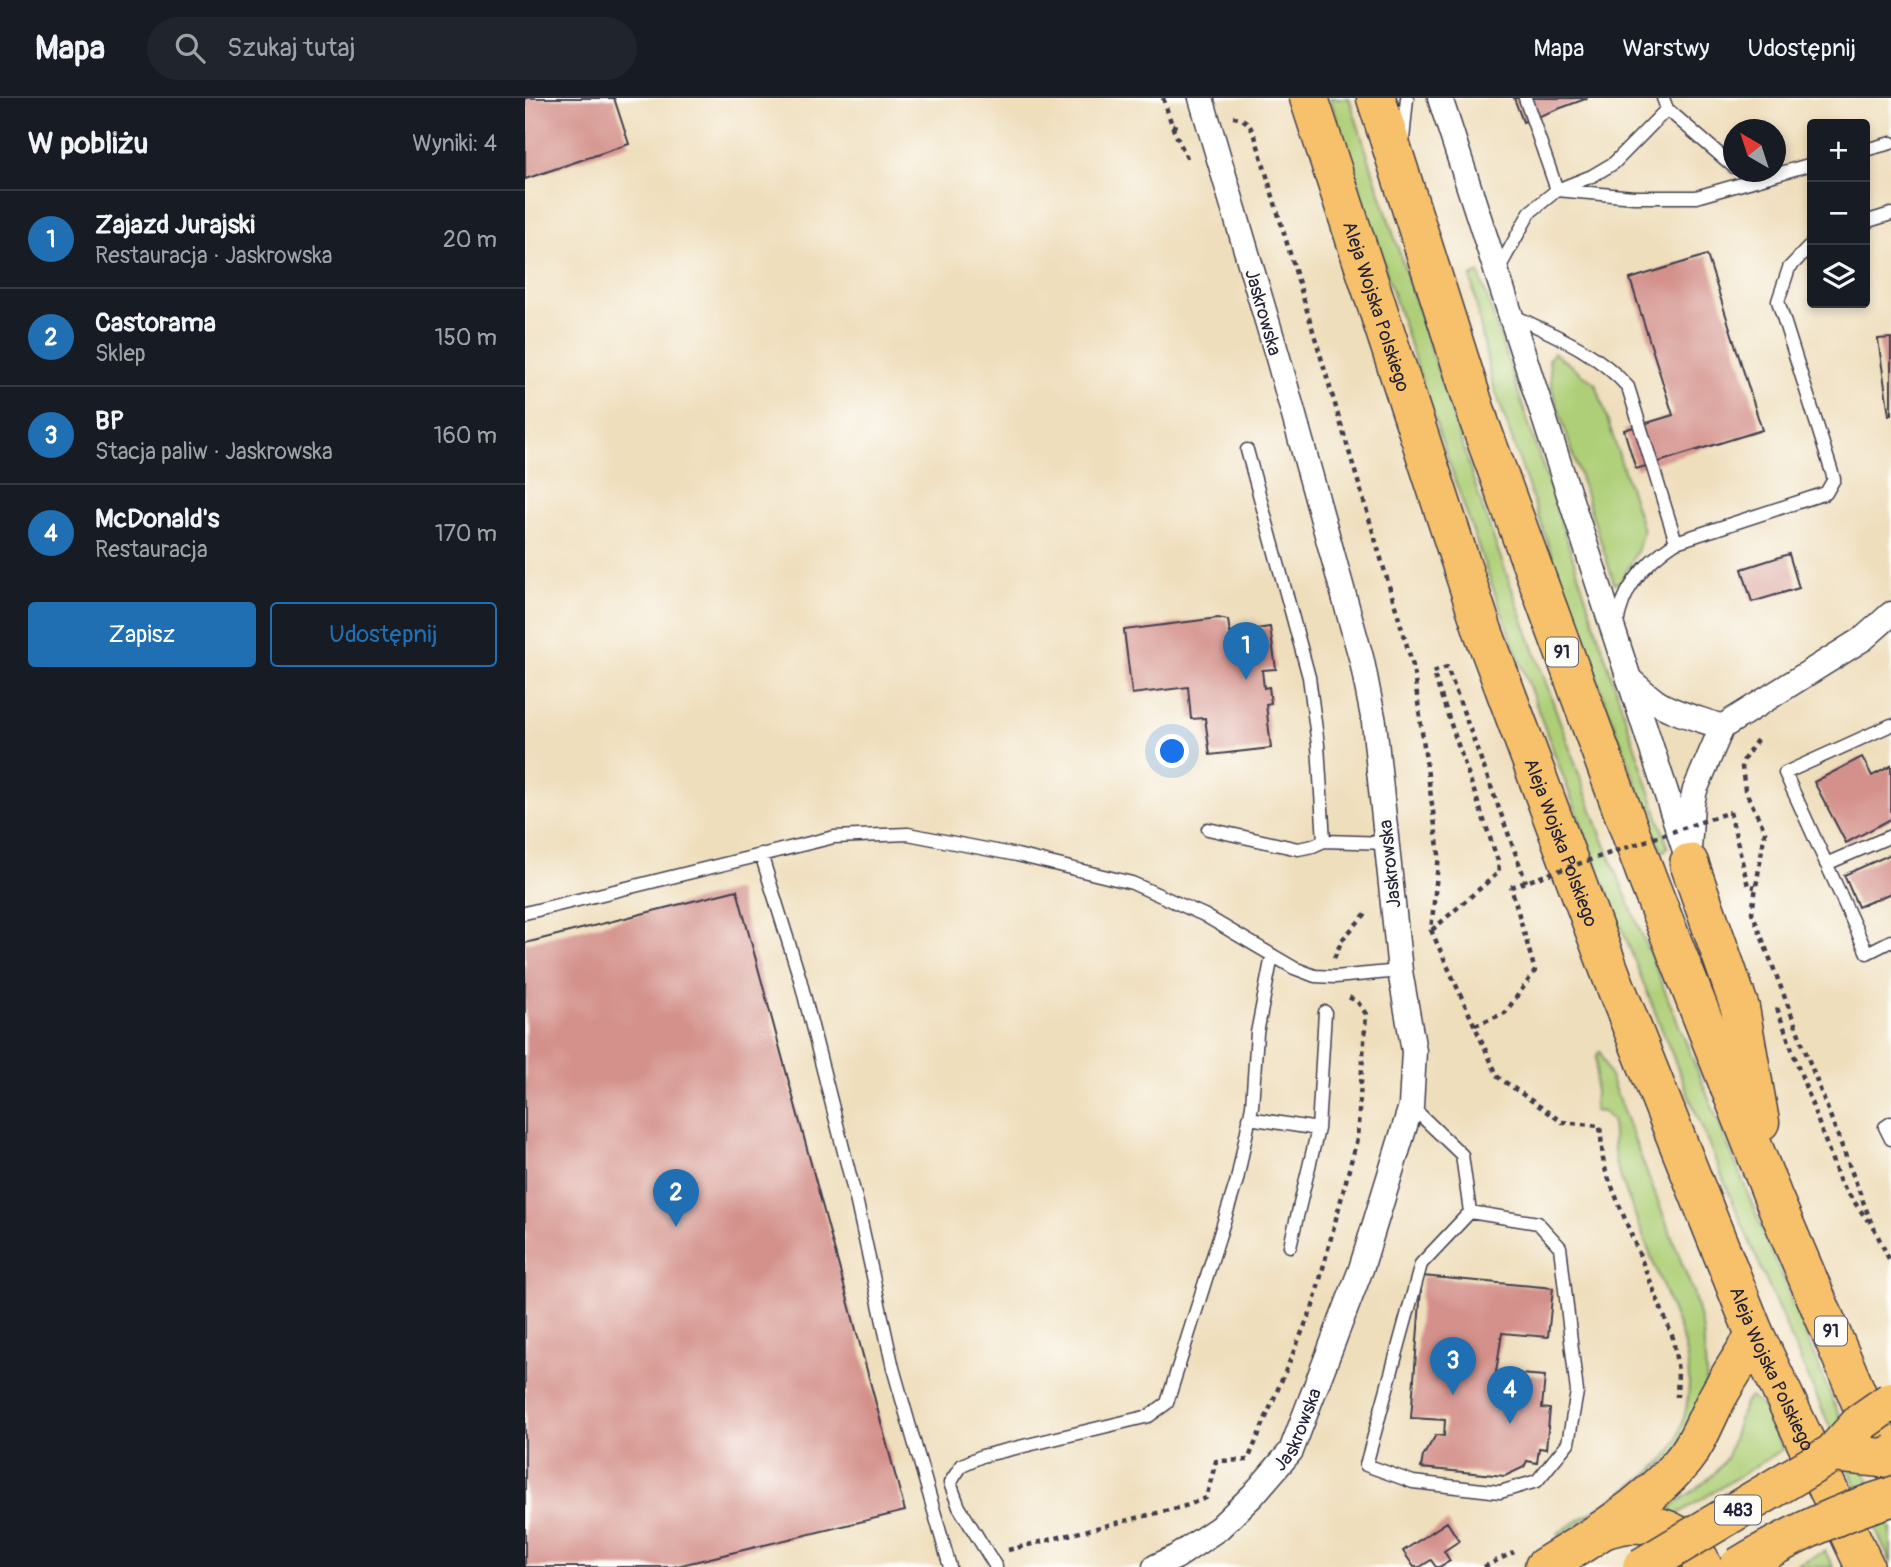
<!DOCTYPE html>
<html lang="pl">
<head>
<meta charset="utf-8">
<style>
	:root { --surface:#171b24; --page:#20242c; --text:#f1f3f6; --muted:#9ea1a6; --line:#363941; --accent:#1f6fb2 }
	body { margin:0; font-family:Pangolin,sans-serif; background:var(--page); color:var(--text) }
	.controls { position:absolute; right:21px; top:21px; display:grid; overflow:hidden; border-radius:7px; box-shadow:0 4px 10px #0003 }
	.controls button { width:63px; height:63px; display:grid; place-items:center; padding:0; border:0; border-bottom:2px solid var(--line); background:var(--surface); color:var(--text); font:35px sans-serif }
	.compass { position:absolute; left:1198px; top:21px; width:63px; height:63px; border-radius:50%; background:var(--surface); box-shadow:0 4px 10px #0003; rotate:321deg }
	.you { position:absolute; left:648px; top:654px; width:24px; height:24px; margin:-18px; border:5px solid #fff; border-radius:50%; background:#1a73e8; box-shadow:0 0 0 10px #1a73e833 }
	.badge { display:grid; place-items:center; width:46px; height:46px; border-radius:50%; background:var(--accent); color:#fff; font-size:23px; font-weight:700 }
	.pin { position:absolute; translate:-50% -58px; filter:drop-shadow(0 2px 4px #0008) }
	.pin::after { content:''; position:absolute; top:37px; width:24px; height:21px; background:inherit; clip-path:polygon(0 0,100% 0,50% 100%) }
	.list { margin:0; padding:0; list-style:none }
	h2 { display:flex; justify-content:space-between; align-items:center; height:91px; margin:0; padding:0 28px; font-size:30px }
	h2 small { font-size:23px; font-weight:400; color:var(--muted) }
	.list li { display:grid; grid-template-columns:46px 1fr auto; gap:21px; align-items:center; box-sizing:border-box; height:98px; padding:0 28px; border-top:2px solid var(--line) }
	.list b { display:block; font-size:26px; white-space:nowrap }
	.list p { margin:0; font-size:23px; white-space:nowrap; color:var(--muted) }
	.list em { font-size:23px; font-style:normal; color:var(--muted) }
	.actions { display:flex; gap:14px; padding:21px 28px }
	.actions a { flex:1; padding:16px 0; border:2px solid var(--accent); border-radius:7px; text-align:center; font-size:24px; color:var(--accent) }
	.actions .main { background:var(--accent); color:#fff }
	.icon { flex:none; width:38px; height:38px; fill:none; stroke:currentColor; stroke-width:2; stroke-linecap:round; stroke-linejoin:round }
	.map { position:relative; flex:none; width:1366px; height:1469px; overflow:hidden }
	header { display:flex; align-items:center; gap:42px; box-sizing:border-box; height:98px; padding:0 35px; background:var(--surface); border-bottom:2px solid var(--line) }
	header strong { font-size:33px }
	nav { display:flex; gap:38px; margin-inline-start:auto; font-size:24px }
	.search { width:490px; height:63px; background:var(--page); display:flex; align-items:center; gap:18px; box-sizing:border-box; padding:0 24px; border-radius:38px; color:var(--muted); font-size:26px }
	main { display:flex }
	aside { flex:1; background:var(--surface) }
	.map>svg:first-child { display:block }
	.green { fill:#aecf77; stroke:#687859; stroke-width:2 }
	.building { fill:#d4918b }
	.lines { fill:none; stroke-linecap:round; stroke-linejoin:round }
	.lane-casing { stroke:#413e4e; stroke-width:15 }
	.street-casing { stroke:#413e4e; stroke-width:27 }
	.primary-casing { stroke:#413e4e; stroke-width:41 }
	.path { stroke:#413e4e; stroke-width:4.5; stroke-dasharray:5 5; stroke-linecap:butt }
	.lane { stroke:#fff; stroke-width:12 }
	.street { stroke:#fff; stroke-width:24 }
	.primary { stroke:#f6c16b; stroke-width:38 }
	.primary-bridge-casing { stroke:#413e4e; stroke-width:41; stroke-linecap:butt }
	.path-bridge { stroke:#413e4e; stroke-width:4.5; stroke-dasharray:5 5; stroke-linecap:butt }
	.primary-bridge { stroke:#f6c16b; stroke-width:38 }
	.labels { text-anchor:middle; stroke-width:5; stroke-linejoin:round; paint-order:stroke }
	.shield { fill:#fdfcf7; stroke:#646373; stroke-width:2 }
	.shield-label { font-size:18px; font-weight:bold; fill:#22223b }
	.street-label { font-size:19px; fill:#22223b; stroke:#fdfcf7 }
</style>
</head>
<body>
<header>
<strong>Mapa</strong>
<div class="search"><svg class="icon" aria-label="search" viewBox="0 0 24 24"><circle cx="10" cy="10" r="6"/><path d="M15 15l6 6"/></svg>Szukaj tutaj</div>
<nav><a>Mapa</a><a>Warstwy</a><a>Udostępnij</a></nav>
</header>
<main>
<aside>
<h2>W pobliżu<small>Wyniki: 4</small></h2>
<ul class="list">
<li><span class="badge">1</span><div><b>Zajazd Jurajski</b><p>Restauracja · Jaskrowska</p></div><em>20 m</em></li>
<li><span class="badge">2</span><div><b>Castorama</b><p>Sklep</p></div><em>150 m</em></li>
<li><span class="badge">3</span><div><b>BP</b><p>Stacja paliw · Jaskrowska</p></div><em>160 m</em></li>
<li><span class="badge">4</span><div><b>McDonald's</b><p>Restauracja</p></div><em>170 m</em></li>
</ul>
<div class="actions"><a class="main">Zapisz</a><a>Udostępnij</a></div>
</aside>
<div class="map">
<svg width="1366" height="1469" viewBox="0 0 1366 1469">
	<rect width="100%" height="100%" fill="#fdfcf7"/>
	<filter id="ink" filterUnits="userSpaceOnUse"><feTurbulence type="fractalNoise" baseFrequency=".0143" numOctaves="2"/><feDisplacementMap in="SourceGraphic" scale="14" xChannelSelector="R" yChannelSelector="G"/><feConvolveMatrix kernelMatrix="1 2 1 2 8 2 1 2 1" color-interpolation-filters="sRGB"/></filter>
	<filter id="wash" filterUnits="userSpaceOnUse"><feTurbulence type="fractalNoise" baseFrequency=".00686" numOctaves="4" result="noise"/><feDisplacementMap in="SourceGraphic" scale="28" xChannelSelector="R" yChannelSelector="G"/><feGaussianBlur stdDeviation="1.57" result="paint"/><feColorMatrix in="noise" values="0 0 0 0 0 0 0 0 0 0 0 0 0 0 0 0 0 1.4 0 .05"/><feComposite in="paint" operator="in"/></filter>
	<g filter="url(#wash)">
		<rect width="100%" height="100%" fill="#efdebc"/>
		<path class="green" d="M805,0H824L958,411L1076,737L1306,1299L1366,1431V1465C1226,1159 1099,847 983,531C918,356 863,178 805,0Z
			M954,175L1143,749L1139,753L1136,751L1045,510L965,277L946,179Z
			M1029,255L1071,286L1118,432L1113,451L1096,484L1089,485L1027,291L1024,261Z
			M1075,953L1168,1194L1178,1233L1182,1291L1152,1356L1035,1439L1033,1435C1064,1415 1126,1380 1147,1352C1152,1346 1154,1335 1157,1327C1167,1293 1166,1270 1156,1236L1090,1065L1087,1022L1078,1014L1069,1013L1072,957Z
			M1225,1299L1236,1307L1258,1351L1140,1424L1138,1415C1158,1399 1188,1383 1201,1360C1209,1345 1216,1305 1225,1299Z
			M1300,1453L1308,1469H1267Z"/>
		<g id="blocks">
			<path class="building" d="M0,0H89L104,46L0,81Z
				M989,0H1063L998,24Z
				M1182,157L1237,332L1111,371L1099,332L1148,317L1105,181Z
				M1366,240V317H1364L1353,241Z
				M1264,456L1274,490L1227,504L1217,471Z
				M693,520L703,522L705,535L745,529L751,571L737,572L739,590L744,589L746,605L741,606L746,650L685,657L680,620L666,621L663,589L607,596L599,532Z
				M1337,659L1347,678L1366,668V721L1321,745L1289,684Z
				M1366,756V795L1333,809L1319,777Z
				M212,792L380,1413L148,1469H0V845Z
				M897,1178L1028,1190L1023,1239L977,1235L971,1274L1020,1278L1017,1310L1025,1311L1021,1351L1014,1350L1012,1365L1002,1363L999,1369L980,1378L896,1370L898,1358L911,1337L919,1338L920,1322L886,1320Z
				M922,1424L934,1443L919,1453L925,1463L914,1469H911L906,1462L895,1469H889L878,1453Z"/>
		</g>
	</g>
	<g filter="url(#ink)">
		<use href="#blocks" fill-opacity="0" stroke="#413e4e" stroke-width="2"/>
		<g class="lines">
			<defs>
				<path id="lane" d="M1000,0L1032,92L1109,99H1171L1287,66
					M1138,0L1142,11L1209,69
					M878,42L882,0
					M1340,52L1366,45
					M1340,124L1366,116
					M972,174L1005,114L1032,92L1067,78L1089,65L1142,11
					M987,217C1029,237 1071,253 1103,289L1151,444
					M1092,527C1097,490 1120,464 1151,444L1301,395L1309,381L1253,203L1264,170L1287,146
					M1366,627L1260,675L1342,855L1366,843
					M683,731L773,751L788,748L799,743L793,647L784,579L722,352
					M799,743L862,745
					M236,756L275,881L332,1105L368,1270L425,1469
					M1301,766L1366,738
					M0,815L309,739L383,736L492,757L607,785L679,817L769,870L790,878L810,879L875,873
					M886,1008L937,1057L945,1114
					M724,1020L793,1031
					M1366,1025L1360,1029L1366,1041
					M945,1114L1013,1125L1035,1149L1052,1294L1043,1345L1012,1383L975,1394L888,1384L841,1367L896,1166Z
					M765,1148L793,1031L800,914
					M471,1469L434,1409L425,1385L437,1367L457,1358L624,1318L642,1305L712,1082L727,1008L732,935L747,858"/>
				<g id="street">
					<path d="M915,0L1164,765"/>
					<path d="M1104,581C1112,588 1121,596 1130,603C1147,615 1176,621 1197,629"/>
					<path d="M1164,751L1167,705L1170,692L1197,629L1339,540L1366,516"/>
					<path id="s1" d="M630,1469L651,1459L694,1430L728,1397L766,1353L836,1171L886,1008L889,953L875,873L849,624L837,563L753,260L676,0"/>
				</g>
				<g id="primary">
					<path id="s2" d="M784,0L958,533L1088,882L1230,1237L1340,1469"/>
					<path d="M851,0L955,326L1123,782L1248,1099L1336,1305L1366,1366"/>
					<path d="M1164,765L1215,910L1235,1024"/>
					<path d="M1078,1432C1116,1418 1162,1427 1178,1469"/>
					<path d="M1019,1469C1067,1440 1117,1409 1155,1366C1171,1348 1179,1326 1189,1306C1201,1282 1217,1260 1230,1237"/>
				</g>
			</defs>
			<use href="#lane" class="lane-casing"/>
			<use href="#street" class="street-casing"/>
			<use href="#primary" class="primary-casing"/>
			<path class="path" d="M638,0L649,33L664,64
				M708,19C721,20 725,27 730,38L888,568L914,757L906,832L973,979L1037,1024L1075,1028L1078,1061L1081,1074L1148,1240L1153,1273L1152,1299
				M647,27L656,31
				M1232,642L1219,661L1217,669L1220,692L1240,733L1227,814L1346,1124L1366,1165
				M1205,714L1223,788L1230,789
				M907,832L974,774L973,763L908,574L922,569L1001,784
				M809,860L817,842L842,814
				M1252,910L1315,1084L1343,1123
				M950,927L980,915L1010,873L986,789
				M483,1452L660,1408L681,1400L691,1363L723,1362L788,1208L832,1041L841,916L832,903L823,899
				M959,1469L989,1454"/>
			<use href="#lane" class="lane"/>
			<use href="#street" class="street"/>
			<use href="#primary" class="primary"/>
			<defs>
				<path id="primary-bridge" d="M1308,1355L1357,1360L1366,1357
					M1117,1469L1308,1355L1336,1324L1366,1303
					M1213,1469C1261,1440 1312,1415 1366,1399"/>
			</defs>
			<use href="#primary-bridge" class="primary-bridge-casing"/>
			<path class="path-bridge" d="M986,789L1205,714"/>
			<use href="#primary-bridge" class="primary-bridge"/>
		</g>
	</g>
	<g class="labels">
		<g class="shield">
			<rect x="1021" y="539.5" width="32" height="29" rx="5"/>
			<rect x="1290" y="1218.5" width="32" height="29" rx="5"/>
			<rect x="1190" y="1397.5" width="46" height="29" rx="5"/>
		</g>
		<g class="shield-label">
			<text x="1037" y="560">91</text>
			<text x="1306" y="1239">91</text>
			<text x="1213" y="1418">483</text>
		</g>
		<g class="street-label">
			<text dy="7" stroke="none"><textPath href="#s2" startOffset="219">Aleja Wojska Polskiego</textPath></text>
			<text transform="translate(739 214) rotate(74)" y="7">Jaskrowska</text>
			<text dy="7" stroke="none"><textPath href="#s2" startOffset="786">Aleja Wojska Polskiego</textPath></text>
			<text transform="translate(864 766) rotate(-96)" y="7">Jaskrowska</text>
			<text dy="7" stroke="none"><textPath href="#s2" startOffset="1353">Aleja Wojska Polskiego</textPath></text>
			<text dy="7" stroke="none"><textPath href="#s1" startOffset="203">Jaskrowska</textPath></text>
		</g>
	</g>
</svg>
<div class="controls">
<button>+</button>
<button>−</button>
<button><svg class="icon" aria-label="layers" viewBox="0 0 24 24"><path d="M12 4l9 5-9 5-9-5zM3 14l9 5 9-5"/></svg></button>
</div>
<svg class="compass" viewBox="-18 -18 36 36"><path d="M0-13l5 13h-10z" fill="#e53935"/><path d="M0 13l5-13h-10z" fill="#9ea1a6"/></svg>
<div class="you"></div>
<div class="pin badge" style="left:721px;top:582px">1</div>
<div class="pin badge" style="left:151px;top:1129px">2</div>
<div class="pin badge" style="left:928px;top:1297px">3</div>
<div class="pin badge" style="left:985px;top:1326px">4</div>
</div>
</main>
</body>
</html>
